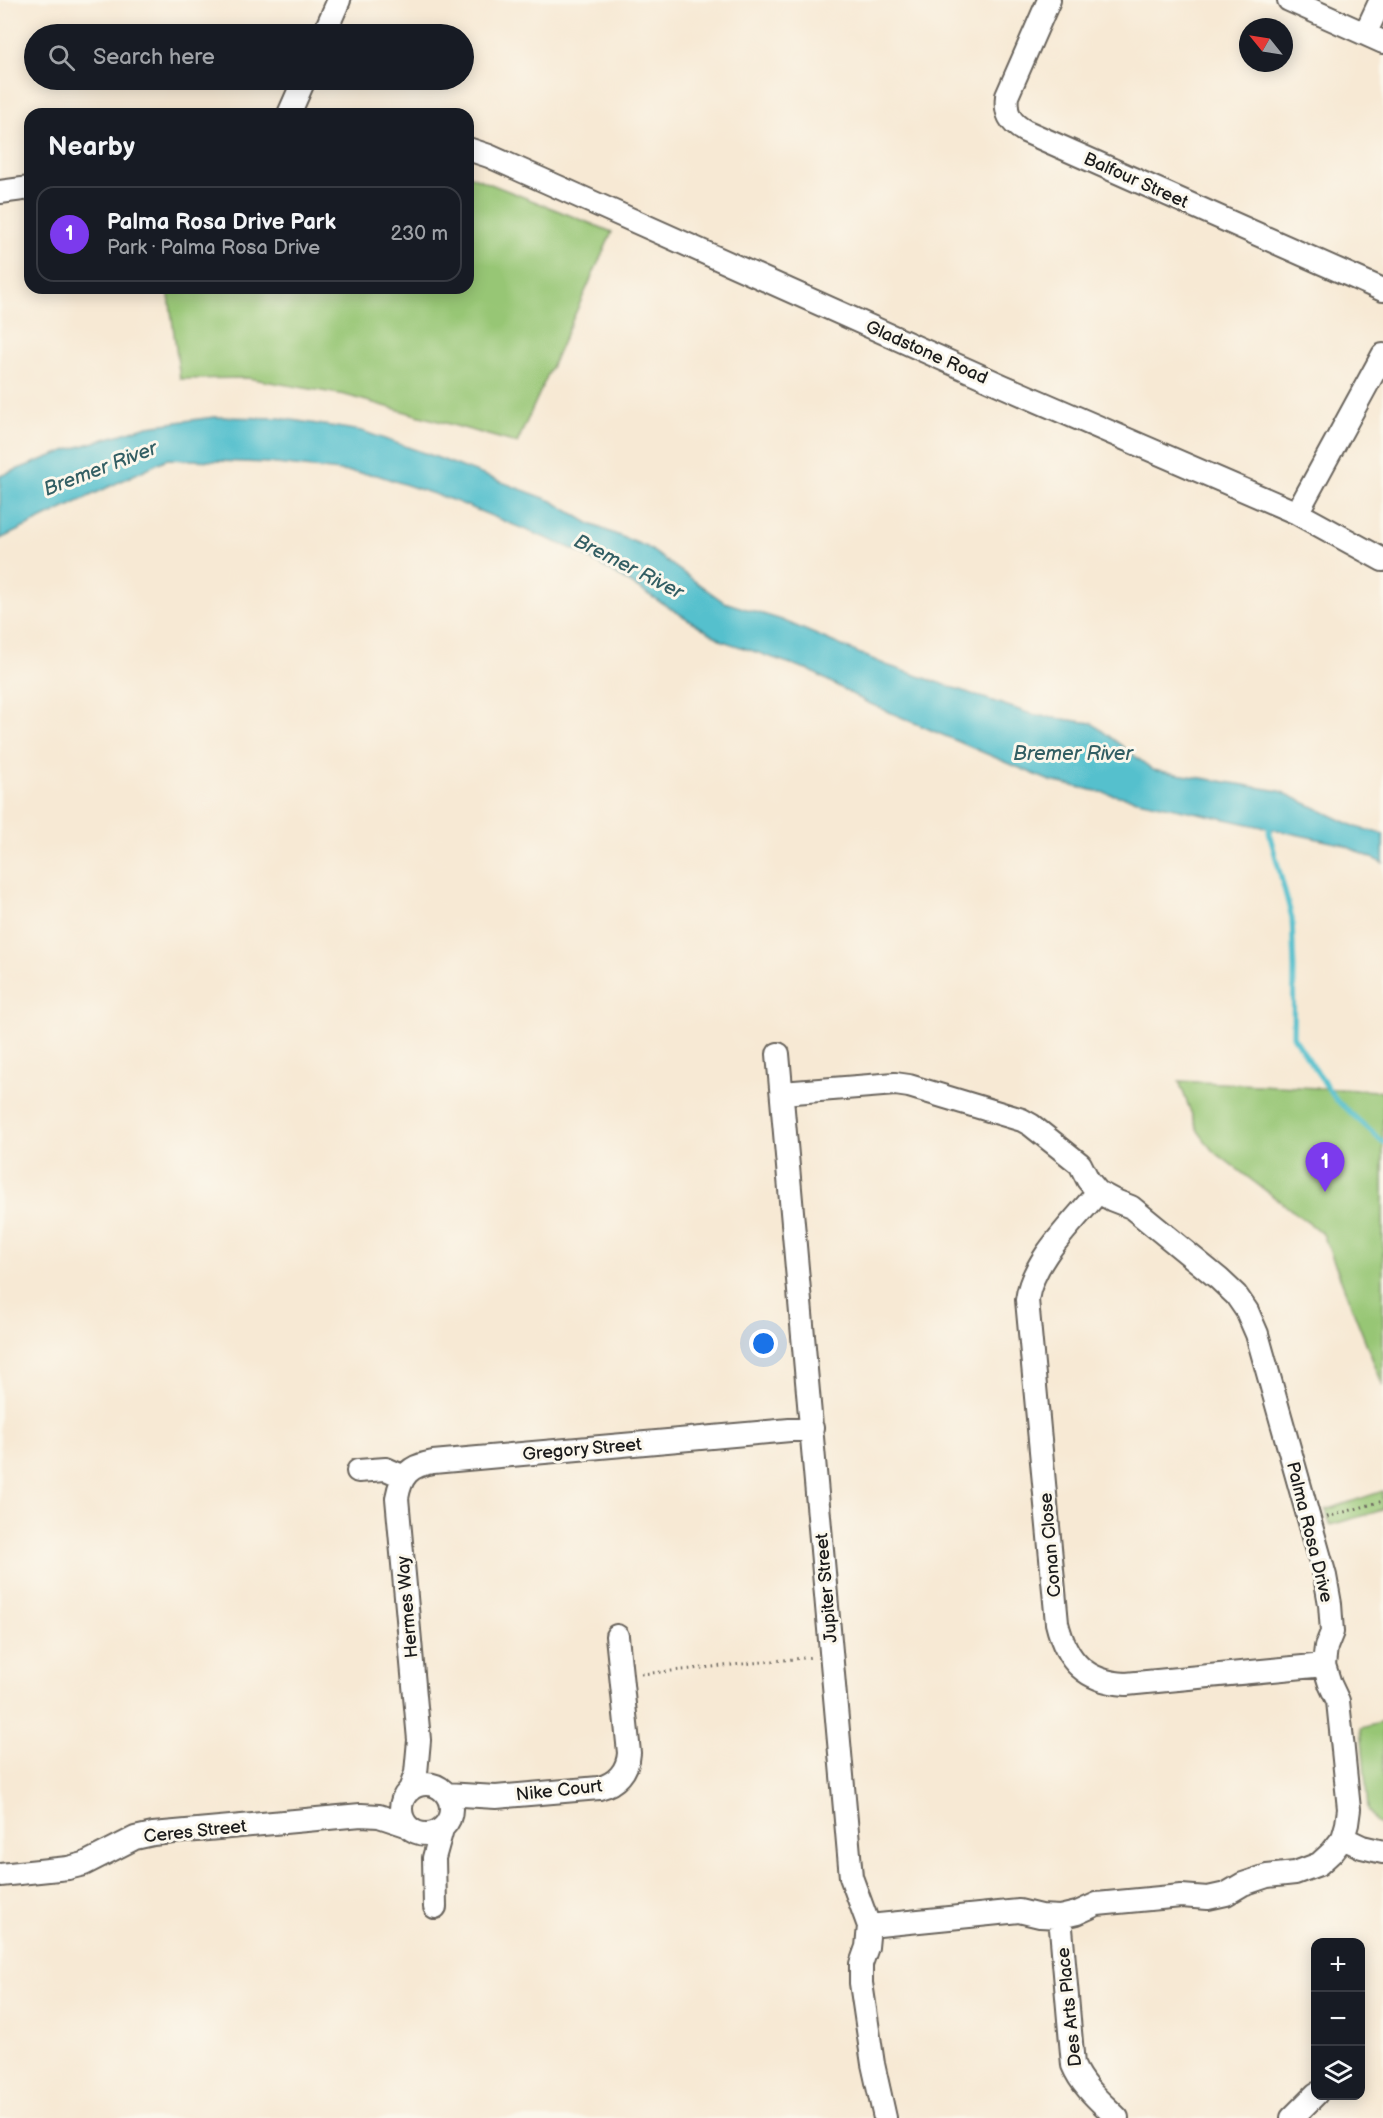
<!DOCTYPE html>
<html lang="en">
<head>
<meta charset="utf-8">
<style>
	:root { --surface:#171b24; --page:#20242c; --text:#f1f3f6; --muted:#9ea1a6; --line:#363941; --accent:#7c3aed }
	body { margin:0; font-family:"Balsamiq Sans",sans-serif; background:var(--page); color:var(--text) }
	.controls { position:absolute; right:18px; bottom:18px; display:grid; overflow:hidden; border-radius:12px; box-shadow:0 3px 15px #0003 }
	.controls button { width:54px; height:54px; display:grid; place-items:center; padding:0; border:0; border-bottom:2px solid var(--line); background:var(--surface); color:var(--text); font:30px sans-serif }
	.compass { position:absolute; left:1239px; top:18px; width:54px; height:54px; border-radius:50%; background:var(--surface); box-shadow:0 3px 15px #0003; rotate:300deg }
	.you { position:absolute; left:764px; top:1344px; width:21px; height:21px; margin:-15px; border:4px solid #fff; border-radius:50%; background:#1a73e8; box-shadow:0 0 0 9px #1a73e833 }
	.badge { display:grid; place-items:center; width:39px; height:39px; border-radius:50%; background:var(--accent); color:#fff; font-size:20px; font-weight:700 }
	.pin { position:absolute; translate:-50% -50px; filter:drop-shadow(0 2px 3px #0008) }
	.pin::after { content:''; position:absolute; top:32px; width:21px; height:18px; background:inherit; clip-path:polygon(0 0,100% 0,50% 100%) }
	.list { margin:0; padding:0; list-style:none }
	h2 { display:flex; justify-content:space-between; align-items:center; height:78px; margin:0; padding:0 24px; font-size:26px }
	h2 small { font-size:20px; font-weight:400; color:var(--muted) }
	.list li { display:grid; grid-template-columns:39px 1fr auto; gap:18px; align-items:center; box-sizing:border-box; height:96px; margin:0 12px 12px; padding:0 12px; border:2px solid var(--line); border-radius:18px }
	.list b { display:block; font-size:22px; white-space:nowrap }
	.list p { margin:0; font-size:20px; white-space:nowrap; color:var(--muted) }
	.list em { font-size:20px; font-style:normal; color:var(--muted) }
	.icon { flex:none; width:33px; height:33px; fill:none; stroke:currentColor; stroke-width:2; stroke-linecap:round; stroke-linejoin:round }
	.map { position:relative; flex:none; width:1383px; height:2118px; overflow:hidden }
	.search { position:absolute; background:var(--surface); box-shadow:0 3px 15px #0003; left:24px; top:24px; width:450px; height:66px; display:flex; align-items:center; gap:15px; box-sizing:border-box; padding:0 21px; border-radius:33px; color:var(--muted); font-size:22px }
	.panel { position:absolute; background:var(--surface); box-shadow:0 3px 15px #0003; left:24px; top:108px; width:450px; height:186px; border-radius:18px }
	.map>svg:first-child { display:block }
	.green { fill:#97c674; stroke:#5a7148; stroke-width:1.5 }
	.water { fill:#54c0cd; stroke:#386e74; stroke-width:1.5 }
	.lines { fill:none; stroke-linecap:round; stroke-linejoin:round }
	.stream { stroke:#54c0cd; stroke-width:5 }
	.minor-casing { stroke:#69645c; stroke-width:26 }
	.path { stroke:#69645c; stroke-width:3; stroke-dasharray:1.5 4.5; stroke-linecap:butt }
	.minor { stroke:#fff; stroke-width:22 }
	.labels { text-anchor:middle; stroke-width:6; stroke-linejoin:round; paint-order:stroke }
	.street-label { font-size:18px; fill:#1c1c1c; stroke:#fbf7ec }
	.water-label { font-size:20px; font-style:italic; fill:#325e63; stroke:#fbf7ec }
</style>
</head>
<body>
<div class="map">
<svg width="1383" height="2118" viewBox="0 0 1383 2118">
	<rect width="100%" height="100%" fill="#fbf7ec"/>
	<filter id="ink" filterUnits="userSpaceOnUse"><feTurbulence type="fractalNoise" baseFrequency=".0167" numOctaves="2"/><feDisplacementMap in="SourceGraphic" scale="12" xChannelSelector="R" yChannelSelector="G"/><feConvolveMatrix kernelMatrix="1 2 1 2 8 2 1 2 1" color-interpolation-filters="sRGB"/></filter>
	<filter id="wash" filterUnits="userSpaceOnUse"><feTurbulence type="fractalNoise" baseFrequency=".008" numOctaves="4" result="noise"/><feDisplacementMap in="SourceGraphic" scale="24" xChannelSelector="R" yChannelSelector="G"/><feGaussianBlur stdDeviation="1.35" result="paint"/><feColorMatrix in="noise" values="0 0 0 0 0 0 0 0 0 0 0 0 0 0 0 0 0 1.4 0 .05"/><feComposite in="paint" operator="in"/></filter>
	<g filter="url(#wash)">
		<rect width="100%" height="100%" fill="#f7e9d4"/>
		<path class="green" d="M468,175L612,232L517,443L345,395L247,378L180,379L168,288H468Z
			M1179,1081L1379,1091L1383,1093V1386L1323,1234L1212,1150L1198,1131Z
			M1383,1491V1510L1330,1525L1326,1510Z
			M1383,1722V1827L1375,1822L1368,1809L1361,1728Z"/>
		<path class="water" d="M214,417L279,418L362,431L433,456L552,501L590,524L647,547L724,602L782,620L886,665L1034,715L1092,723L1153,770L1280,791L1356,827L1383,834V863L1341,844L1050,781L866,702L809,670L723,641L580,552L455,501L377,475L267,463L167,459L0,539V476L65,451L148,426Z"/>
		<g class="lines">
			<path class="stream" d="M1270,824L1269,832L1292,918L1294,968L1293,1036L1336,1100L1383,1142"/>
		</g>
	</g>
	<g filter="url(#ink)">
		<g class="lines">
			<defs>
				<path id="minor" d="M1049,0L1007,96C1005,113 1010,123 1025,131L1383,290
					M1289,0L1383,42
					M324,34L339,0
					M1365,34L1381,0
					M289,114L304,80
					M468,149L489,156L1003,386L1297,513L1383,560
					M0,192L30,188
					M1297,513L1383,355
					M778,1054L851,1877L869,1926L867,1947L861,1964V1983L873,2064L885,2118
					M782,1093L895,1084L909,1086L1022,1120L1031,1125L1080,1164L1088,1180L1098,1192L1113,1200L1131,1207L1219,1279L1236,1295L1247,1311L1257,1334L1325,1576L1330,1604L1332,1632L1326,1647L1324,1665L1330,1684L1338,1701L1349,1809L1347,1824L1343,1838L1332,1852L1319,1864L1295,1873L1267,1876L1243,1884L1226,1894L1208,1898L1181,1896L1097,1904L1077,1913L1060,1917L1040,1916L1019,1911L869,1926
					M1098,1192C1073,1223 1032,1260 1027,1300L1057,1623C1066,1661 1086,1682 1126,1684L1324,1665
					M358,1471L386,1469L404,1477
					M401 1809a25 25 0 1 1 50 0a25 25 0 1 1-50 0Z
					M410,1790L416,1773L419,1740L397,1498C401,1475 409,1466 433,1462L812,1428
					M446,1794L496,1797L599,1788C616,1784 628,1771 629,1753L617,1636
					M1343,1838L1362,1847L1383,1852
					M0,1875L68,1868L84,1864L135,1838L153,1834L361,1815L379,1816L406,1825
					M435,1907L434,1858L442,1829
					M1060,1917L1073,2065C1082,2087 1101,2102 1117,2118
					M1292,2118L1316,2094"/>
			</defs>
			<use href="#minor" class="minor-casing"/>
			<path class="path" d="M1327,1517L1383,1501
				M641,1674L814,1657"/>
			<use href="#minor" class="minor"/>
		</g>
	</g>
	<g class="labels">
		<g class="street-label">
			<text transform="translate(1136 180) rotate(24)" y="6">Balfour Street</text>
			<text transform="translate(927 352) rotate(24)" y="6">Gladstone Road</text>
			<text transform="translate(582 1449) rotate(-5)" y="6">Gregory Street</text>
			<text transform="translate(1310 1532) rotate(76)" y="6">Palma Rosa Drive</text>
			<text transform="translate(1050 1545) rotate(-95)" y="6">Conan Close</text>
			<text transform="translate(826 1588) rotate(-95)" y="6">Jupiter Street</text>
			<text transform="translate(407 1607) rotate(-95)" y="6">Hermes Way</text>
			<text transform="translate(559 1790) rotate(-6)" y="6">Nike Court</text>
			<text transform="translate(195 1831) rotate(-6)" y="6">Ceres Street</text>
			<text transform="translate(1069 2007) rotate(-96)" y="6">Des Arts Place</text>
		</g>
		<g class="water-label">
			<text transform="translate(100 468) rotate(-21)" y="7">Bremer River</text>
			<text transform="translate(629 566) rotate(27)" y="7">Bremer River</text>
			<text x="1073" y="760">Bremer River</text>
		</g>
	</g>
</svg>
<div class="controls">
<button>+</button>
<button>−</button>
<button><svg class="icon" aria-label="layers" viewBox="0 0 24 24"><path d="M12 4l9 5-9 5-9-5zM3 14l9 5 9-5"/></svg></button>
</div>
<svg class="compass" viewBox="-18 -18 36 36"><path d="M0-13l5 13h-10z" fill="#e53935"/><path d="M0 13l5-13h-10z" fill="#9ea1a6"/></svg>
<div class="you"></div>
<div class="pin badge" style="left:1325px;top:1192px">1</div>
<div class="search"><svg class="icon" aria-label="search" viewBox="0 0 24 24"><circle cx="10" cy="10" r="6"/><path d="M15 15l6 6"/></svg>Search here</div>
<section class="panel">
<h2>Nearby<small></small></h2>
<ul class="list">
<li><span class="badge">1</span><div><b>Palma Rosa Drive Park</b><p>Park · Palma Rosa Drive</p></div><em>230 m</em></li>
</ul>
</section>
</div>
</body>
</html>
